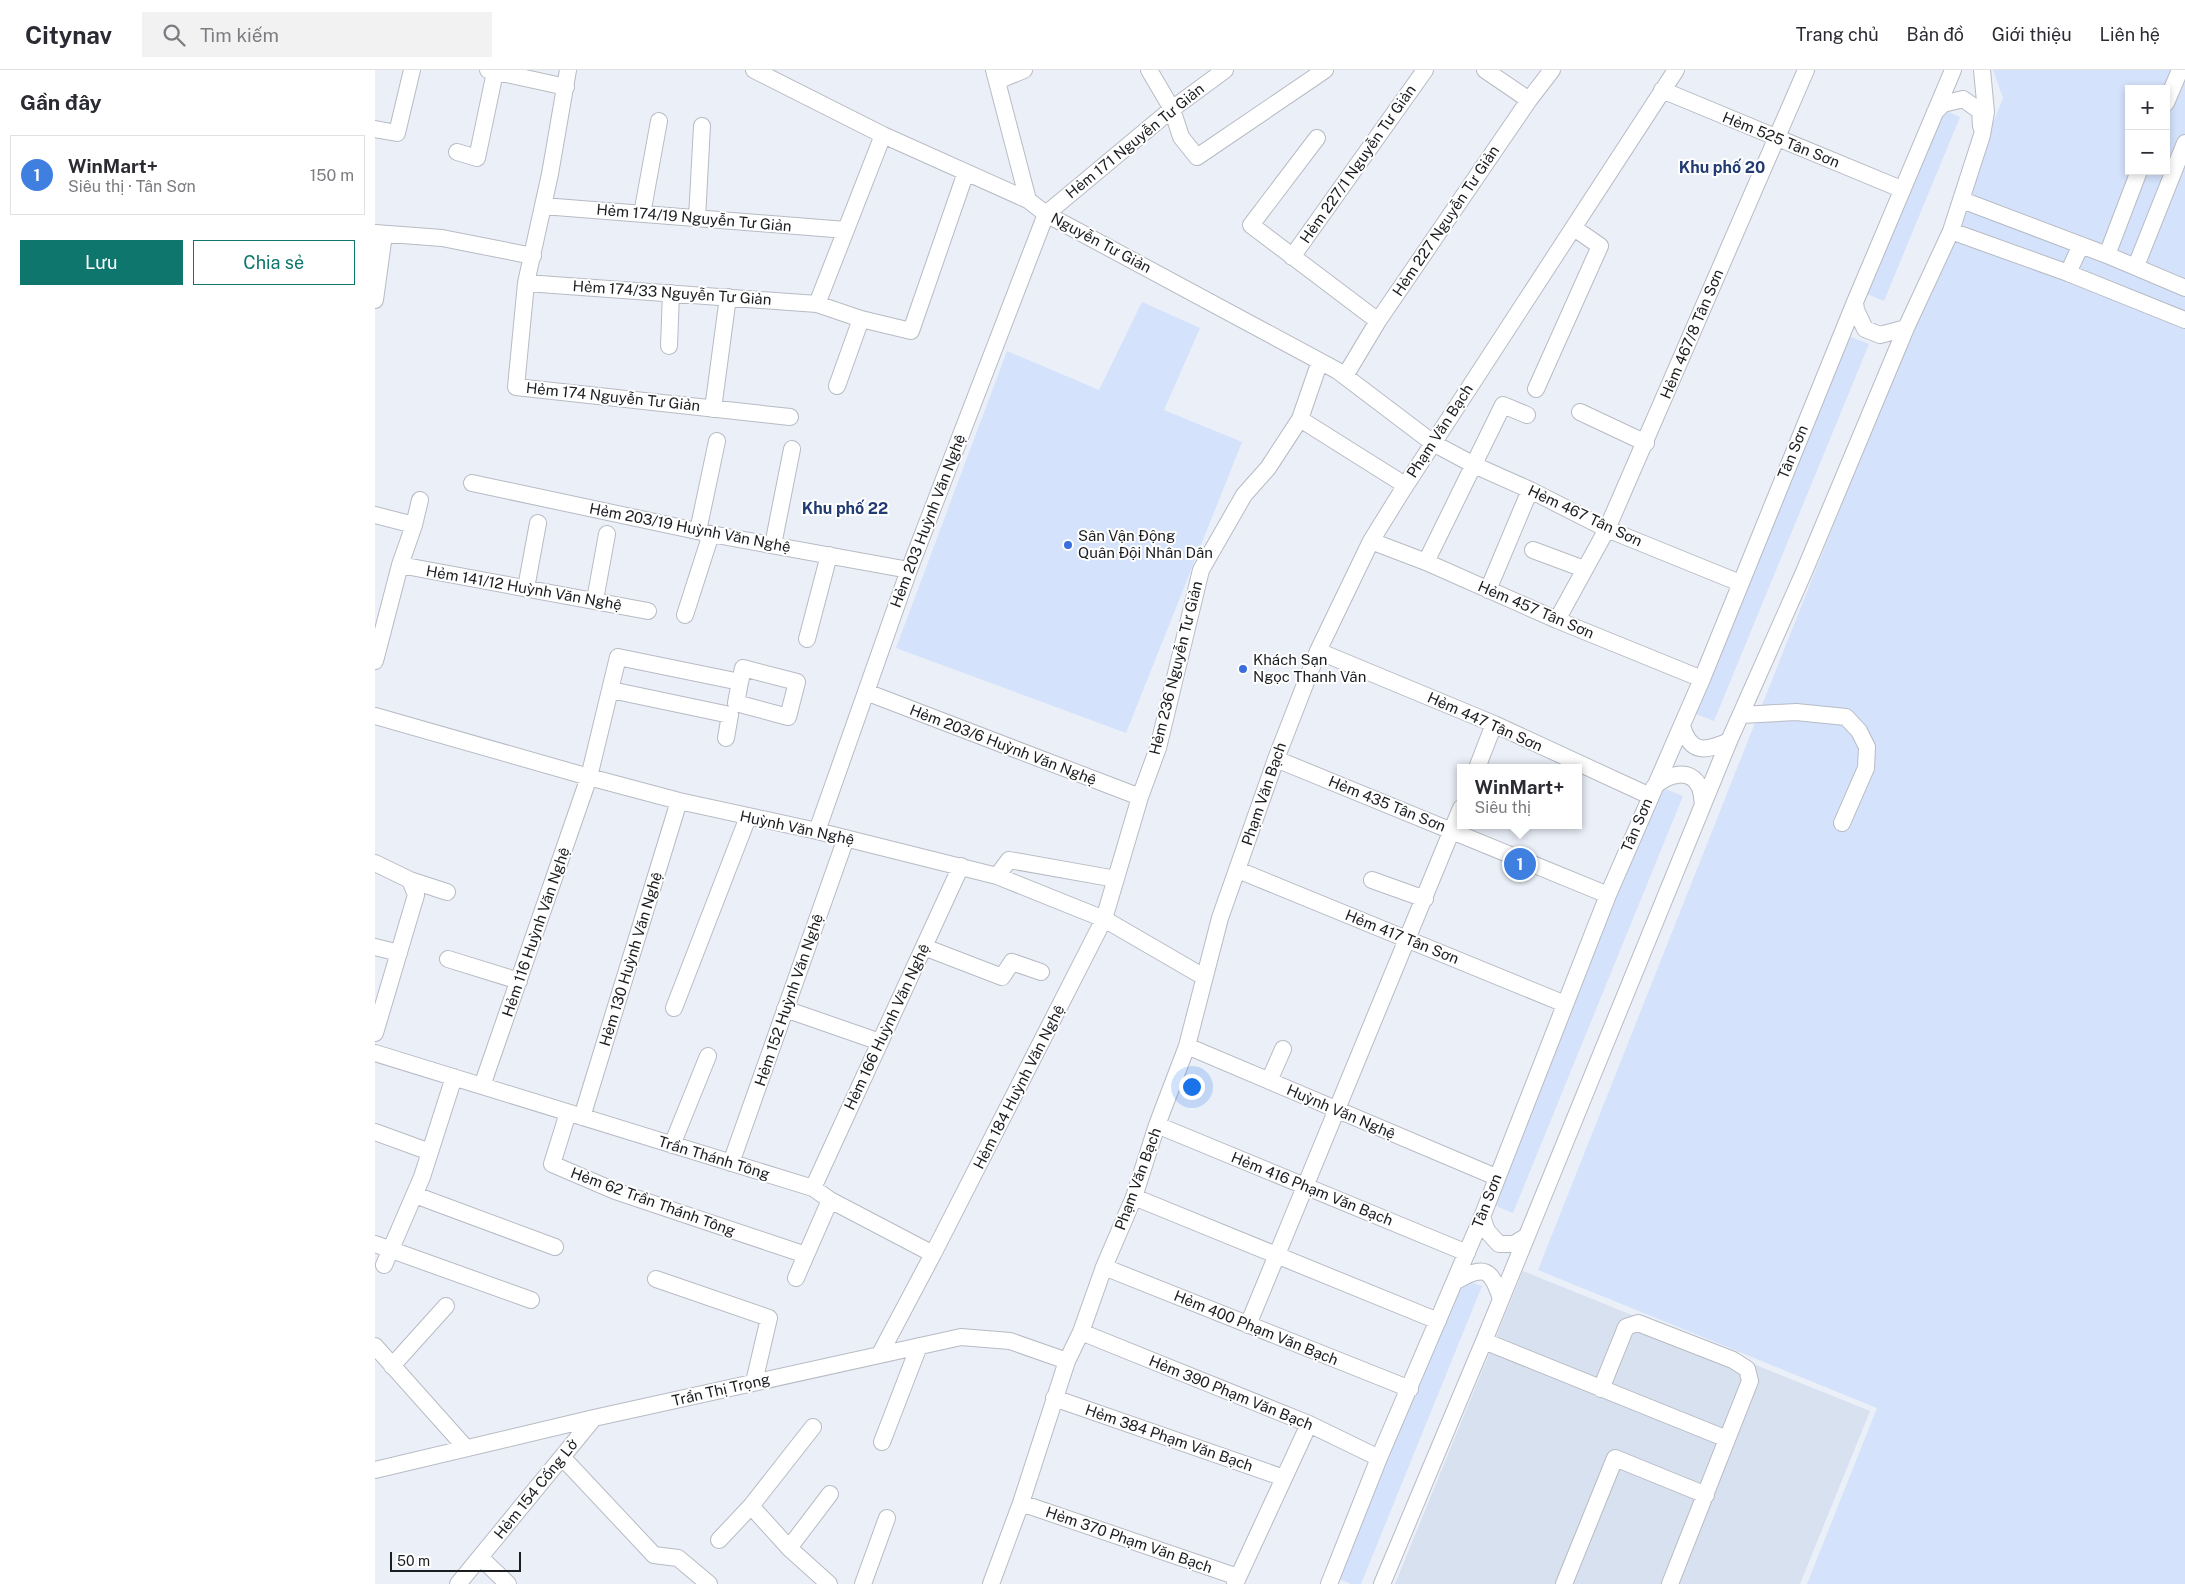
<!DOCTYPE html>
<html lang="vi">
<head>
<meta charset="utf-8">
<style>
	:root { --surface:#fff; --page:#f2f2f3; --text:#2b2b33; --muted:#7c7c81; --line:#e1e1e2; --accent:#0f766e }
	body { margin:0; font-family:"Public Sans",sans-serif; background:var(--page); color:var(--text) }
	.controls { position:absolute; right:15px; top:15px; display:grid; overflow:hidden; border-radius:0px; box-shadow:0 2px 8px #0003 }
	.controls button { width:45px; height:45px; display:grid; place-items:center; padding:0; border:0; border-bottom:1px solid var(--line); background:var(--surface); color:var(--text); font:25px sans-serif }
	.scale { position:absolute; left:15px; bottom:12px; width:131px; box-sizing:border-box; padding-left:5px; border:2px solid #1b1d20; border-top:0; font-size:14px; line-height:18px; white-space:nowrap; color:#1b1d20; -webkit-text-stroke:4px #fff; paint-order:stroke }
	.you { position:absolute; left:816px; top:1016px; width:18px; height:18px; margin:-12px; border:4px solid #fff; border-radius:50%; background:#1a73e8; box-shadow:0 0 0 8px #1a73e833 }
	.badge { display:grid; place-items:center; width:32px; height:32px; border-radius:50%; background:var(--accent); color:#fff; font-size:16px; font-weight:700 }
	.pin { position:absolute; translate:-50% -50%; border:2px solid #fff; box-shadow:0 1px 5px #0006 }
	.popup { position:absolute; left:1082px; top:694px; width:125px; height:65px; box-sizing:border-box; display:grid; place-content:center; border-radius:0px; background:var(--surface); filter:drop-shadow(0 1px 4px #0005); font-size:16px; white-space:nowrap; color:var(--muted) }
	.popup b { font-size:19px; color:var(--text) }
	.popup::after { content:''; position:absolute; left:50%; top:100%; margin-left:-10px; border:10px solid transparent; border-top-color:var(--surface) }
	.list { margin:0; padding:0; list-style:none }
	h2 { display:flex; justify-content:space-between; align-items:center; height:65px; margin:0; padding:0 20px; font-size:21px }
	h2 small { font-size:16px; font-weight:400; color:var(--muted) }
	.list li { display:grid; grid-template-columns:32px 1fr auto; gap:15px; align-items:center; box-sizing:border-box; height:80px; margin:0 10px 10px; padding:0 10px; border:1px solid var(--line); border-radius:0px }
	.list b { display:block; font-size:19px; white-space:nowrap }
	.list p { margin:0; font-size:16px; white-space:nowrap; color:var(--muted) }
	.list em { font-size:16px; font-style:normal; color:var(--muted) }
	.actions { display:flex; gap:10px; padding:15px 20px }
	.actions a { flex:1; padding:11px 0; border:1px solid var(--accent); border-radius:0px; text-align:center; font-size:18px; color:var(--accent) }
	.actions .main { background:var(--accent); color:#fff }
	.icon { flex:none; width:28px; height:28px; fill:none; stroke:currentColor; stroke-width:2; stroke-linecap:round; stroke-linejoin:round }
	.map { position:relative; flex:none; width:1810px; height:1514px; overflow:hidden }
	header { display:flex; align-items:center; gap:30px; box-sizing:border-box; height:70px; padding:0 25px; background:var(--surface); border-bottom:1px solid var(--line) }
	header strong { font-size:24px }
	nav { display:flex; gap:28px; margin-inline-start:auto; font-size:18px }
	.search { width:350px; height:45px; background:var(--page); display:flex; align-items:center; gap:12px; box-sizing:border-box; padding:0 18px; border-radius:0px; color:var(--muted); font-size:19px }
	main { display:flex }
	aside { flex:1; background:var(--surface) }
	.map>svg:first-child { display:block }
	.built { fill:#d8e1f0 }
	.green { fill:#d4e2fb; fill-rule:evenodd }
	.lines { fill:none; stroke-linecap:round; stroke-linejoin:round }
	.minor-casing { stroke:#b7bbc4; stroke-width:18 }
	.minor { stroke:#fff; stroke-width:16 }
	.poi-dot { fill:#3a6ddd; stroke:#fff; stroke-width:2 }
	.labels { text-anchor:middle; stroke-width:4; stroke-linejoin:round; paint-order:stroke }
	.street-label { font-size:15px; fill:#1b1d20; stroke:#fff }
	.poi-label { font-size:15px; fill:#1b1d20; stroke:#fff; text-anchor:start }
	.neighbourhood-label { font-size:16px; font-weight:bold; fill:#223c73; stroke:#fff }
</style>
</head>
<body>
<header>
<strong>Citynav</strong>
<div class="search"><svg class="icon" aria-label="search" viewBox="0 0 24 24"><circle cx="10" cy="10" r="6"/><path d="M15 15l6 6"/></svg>Tìm kiếm</div>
<nav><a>Trang chủ</a><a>Bản đồ</a><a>Giới thiệu</a><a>Liên hệ</a></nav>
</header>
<main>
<aside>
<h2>Gần đây<small></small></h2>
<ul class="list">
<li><span class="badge" style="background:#3f7fe0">1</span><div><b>WinMart+</b><p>Siêu thị · Tân Sơn</p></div><em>150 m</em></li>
</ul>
<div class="actions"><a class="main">Lưu</a><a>Chia sẻ</a></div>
</aside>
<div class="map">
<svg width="1810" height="1514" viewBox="0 0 1810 1514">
	<rect width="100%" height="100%" fill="#eaeff8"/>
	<path class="built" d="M1148,1201L1495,1341L1425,1514H1020Z"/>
	<path class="green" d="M1618,0H1810V1514H1432L1502,1338L1163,1200L1628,28ZM1754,19H1791V101H1754Z
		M1562,37L1585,47L1509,231L1485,221Z
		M767,232L825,258L789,340L867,372L751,663L521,578L632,281L724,320Z
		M1465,263L1494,274L1339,651L1308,639Z
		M1278,714L1308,726L1138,1143L1111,1132Z
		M1081,1207L1107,1216L986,1514H976L957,1506Z"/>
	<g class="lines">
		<defs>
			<path id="minor" d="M113,0L191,17
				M193,0L175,104L151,213L141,317L415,347
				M379,0L508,65L653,130L671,144L963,301L1058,373L1099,395L1155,420L1232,459L1365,513
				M619,0L653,130
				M774,0L797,39L806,67L822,87L950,0
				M1110,0L1154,30
				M622,11L649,0
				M1287,20L1526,119
				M1791,33L1805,0
				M1560,42L1568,34L1588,29L1605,41L1606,56
				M0,59L22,63L37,0
				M942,68L876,155L1003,251
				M82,82L102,88L120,2
				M1587,130L1732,185L1810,218
				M168,136L471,160
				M267,144L284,51
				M322,148L327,56
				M1576,161L1693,203L1810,250
				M0,163L67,168L158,186
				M1732,185L1764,101
				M917,187L1050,0
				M1761,196L1810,73
				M1693,203L1706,175
				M151,213L442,234L486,249L536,261L591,102
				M0,230L9,164
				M1480,232L1481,240L1490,259L1505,265L1531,258
				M442,234L508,65
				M294,276L296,223
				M970,306L1003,251L1154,30L1177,0
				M462,316L486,249
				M1161,319L1225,176L1199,158
				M338,339L353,227
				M1205,342L1271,373
				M925,349L1030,415
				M97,413L336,464L534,500
				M0,445L39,455
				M323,461L342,371
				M996,471L1051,492L1182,550L1327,609
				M398,475L417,379
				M1158,480L1209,499
				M1051,492L1128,335L1152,345
				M25,495L273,541
				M151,518L163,453
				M1113,520L1155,420
				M220,530L232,464
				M310,545L336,464
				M1182,550L1232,459L1431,0
				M432,569L454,485
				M943,581L1119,654L1275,726
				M0,591L25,495L39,455L45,430
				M236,620L355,645L351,668
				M491,622L765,727
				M1366,645L1421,642L1471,647L1484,661L1492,677L1491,698L1467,753
				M0,646L214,707L304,731L442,761L622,806L729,849L829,907
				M1307,656C1316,685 1331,681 1354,671
				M901,689L1233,825
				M1102,698L1119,654
				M1279,717C1291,705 1316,696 1325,718C1327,723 1327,729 1328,734
				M442,761L534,500L671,144L797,39L850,0
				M0,793L35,810L41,825L0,963
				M863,800L1190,934
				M622,806L634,790L741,809
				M35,810L72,822
				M997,810L1050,829
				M0,877L24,883
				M549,877L627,907L637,892L666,902
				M73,889L144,911
				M299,938L373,747
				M410,939L505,972
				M812,976L1121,1107
				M0,983L438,1118L455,1130L558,1184L505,1284
				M894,1011L908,979
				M107,1016L214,707L243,587L365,612L368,598L422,612L413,647L361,633L365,612
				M193,1043L177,1094L240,1121L431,1185
				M207,1047L304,731
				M782,1055L1092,1183
				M0,1062L55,1082
				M297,1075L333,986
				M356,1093L471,768
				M438,1118L586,796
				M40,1125L180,1177
				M759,1127L1063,1251
				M1107,1147L1112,1161L1124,1174H1139L1152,1166
				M0,1174L156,1230
				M558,1184L729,849L765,727L783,678L826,500L869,425L893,398L925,349L945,291
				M9,1195L47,1107L79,1007
				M729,1197L1035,1319
				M421,1208L455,1130
				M281,1209L394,1248L379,1312
				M1081,1211C1109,1195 1116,1198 1126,1229
				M873,1255L1086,738
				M706,1262L934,1354L1004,1388
				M1109,1271L1352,1369
				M0,1276L91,1378
				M17,1296L71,1236
				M1226,1319L1251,1257L1263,1253L1358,1290L1372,1299L1375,1311L1295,1514
				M679,1328L909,1408
				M507,1372L544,1276
				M187,1387L279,1485L303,1488L334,1514
				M0,1400L219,1348L586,1267L635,1271L692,1291
				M646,1433L863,1507
				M376,1436L414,1478L454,1514
				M344,1470L376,1436L438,1357
				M414,1478L455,1424
				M105,1487L133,1514
				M83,1514L219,1348
				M488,1514L512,1448
				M616,1514L646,1433L692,1291L706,1262L729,1197L759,1127L782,1055L812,976L845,848L901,689L943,581L996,471L1027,421L1301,0
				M860,1514L934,1354
				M954,1514L1004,1388L1107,1147L1233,825L1327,609L1480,232L1578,0
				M1007,1514L1109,1271L1354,671L1429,502L1531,258L1576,161L1607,65L1611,42L1607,0
				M1189,1514L1240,1388L1331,1425"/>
		</defs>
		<use href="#minor" class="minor-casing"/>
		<use href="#minor" class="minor"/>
	</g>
	<g class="poi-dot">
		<circle cx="693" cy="475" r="5"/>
		<circle cx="868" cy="599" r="5"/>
	</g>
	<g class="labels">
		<g class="street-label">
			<text transform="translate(1406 70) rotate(22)" y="5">Hẻm 525 Tân Sơn</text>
			<text transform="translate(760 71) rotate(-39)" y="5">Hẻm 171 Nguyễn Tư Giản</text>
			<text transform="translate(983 94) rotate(-55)" y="5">Hẻm 227/1 Nguyễn Tư Giản</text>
			<text transform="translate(319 148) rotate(5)" y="5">Hẻm 174/19 Nguyễn Tư Giản</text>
			<text transform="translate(1071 151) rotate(-56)" y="5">Hẻm 227 Nguyễn Tư Giản</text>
			<text transform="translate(726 173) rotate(28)" y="5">Nguyễn Tư Giản</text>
			<text transform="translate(297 223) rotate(4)" y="5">Hẻm 174/33 Nguyễn Tư Giản</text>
			<text transform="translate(1317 264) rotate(-67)" y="5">Hẻm 467/8 Tân Sơn</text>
			<text transform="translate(238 327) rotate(6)" y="5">Hẻm 174 Nguyễn Tư Giản</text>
			<text transform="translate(1065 361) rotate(-57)" y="5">Phạm Văn Bạch</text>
			<text transform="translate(1418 382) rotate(-68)" y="5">Tân Sơn</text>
			<text transform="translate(1210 446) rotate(25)" y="5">Hẻm 467 Tân Sơn</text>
			<text transform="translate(553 451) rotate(-69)" y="5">Hẻm 203 Huỳnh Văn Nghệ</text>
			<text transform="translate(315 458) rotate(11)" y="5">Hẻm 203/19 Huỳnh Văn Nghệ</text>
			<text transform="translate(149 518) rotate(10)" y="5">Hẻm 141/12 Huỳnh Văn Nghệ</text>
			<text transform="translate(1161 540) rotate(23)" y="5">Hẻm 457 Tân Sơn</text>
			<text transform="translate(801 598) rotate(-76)" y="5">Hẻm 236 Nguyễn Tư Giản</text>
			<text transform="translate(1110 652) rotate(24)" y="5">Hẻm 447 Tân Sơn</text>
			<text transform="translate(628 675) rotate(21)" y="5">Hẻm 203/6 Huỳnh Văn Nghệ</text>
			<text transform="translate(889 724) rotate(-71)" y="5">Phạm Văn Bạch</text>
			<text transform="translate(1012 734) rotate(22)" y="5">Hẻm 435 Tân Sơn</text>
			<text transform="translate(1262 755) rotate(-67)" y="5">Tân Sơn</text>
			<text transform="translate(422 758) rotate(12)" y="5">Huỳnh Văn Nghệ</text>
			<text transform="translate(161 862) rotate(-71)" y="5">Hẻm 116 Huỳnh Văn Nghệ</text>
			<text transform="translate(1027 867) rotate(22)" y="5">Hẻm 417 Tân Sơn</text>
			<text transform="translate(256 889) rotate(-73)" y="5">Hẻm 130 Huỳnh Văn Nghệ</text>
			<text transform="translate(414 930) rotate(-71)" y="5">Hẻm 152 Huỳnh Văn Nghệ</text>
			<text transform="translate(512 957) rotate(-65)" y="5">Hẻm 166 Huỳnh Văn Nghệ</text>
			<text transform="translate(644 1017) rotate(-63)" y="5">Hẻm 184 Huỳnh Văn Nghệ</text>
			<text transform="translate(966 1042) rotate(23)" y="5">Huỳnh Văn Nghệ</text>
			<text transform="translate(339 1088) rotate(17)" y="5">Trần Thánh Tông</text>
			<text transform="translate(763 1109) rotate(-70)" y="5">Phạm Văn Bạch</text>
			<text transform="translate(937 1119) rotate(22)" y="5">Hẻm 416 Phạm Văn Bạch</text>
			<text transform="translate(1112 1131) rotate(-69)" y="5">Tân Sơn</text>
			<text transform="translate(278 1132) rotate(20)" y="5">Hẻm 62 Trần Thánh Tông</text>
			<text transform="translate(881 1258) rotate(22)" y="5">Hẻm 400 Phạm Văn Bạch</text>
			<text transform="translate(346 1320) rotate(-13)" y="5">Trần Thị Trọng</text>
			<text transform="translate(856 1323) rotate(22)" y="5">Hẻm 390 Phạm Văn Bạch</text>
			<text transform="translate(794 1368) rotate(19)" y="5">Hẻm 384 Phạm Văn Bạch</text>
			<text transform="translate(161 1419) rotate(-51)" y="5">Hẻm 154 Cống Lở</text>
			<text transform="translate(754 1470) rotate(19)" y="5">Hẻm 370 Phạm Văn Bạch</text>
		</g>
		<g class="poi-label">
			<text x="703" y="471">Sân Vận Động<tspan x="703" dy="17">Quân Đội Nhân Dân</tspan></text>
			<text x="878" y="595">Khách Sạn<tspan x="878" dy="17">Ngọc Thanh Vân</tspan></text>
		</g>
		<g class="neighbourhood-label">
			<text x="1347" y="103">Khu phố 20</text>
			<text x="470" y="444">Khu phố 22</text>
		</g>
	</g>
</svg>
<div class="controls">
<button>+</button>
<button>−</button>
</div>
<div class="scale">50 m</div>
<div class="you"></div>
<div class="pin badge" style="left:1145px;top:794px;background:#3f7fe0">1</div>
<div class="popup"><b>WinMart+</b>Siêu thị</div>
</div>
</main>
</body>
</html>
